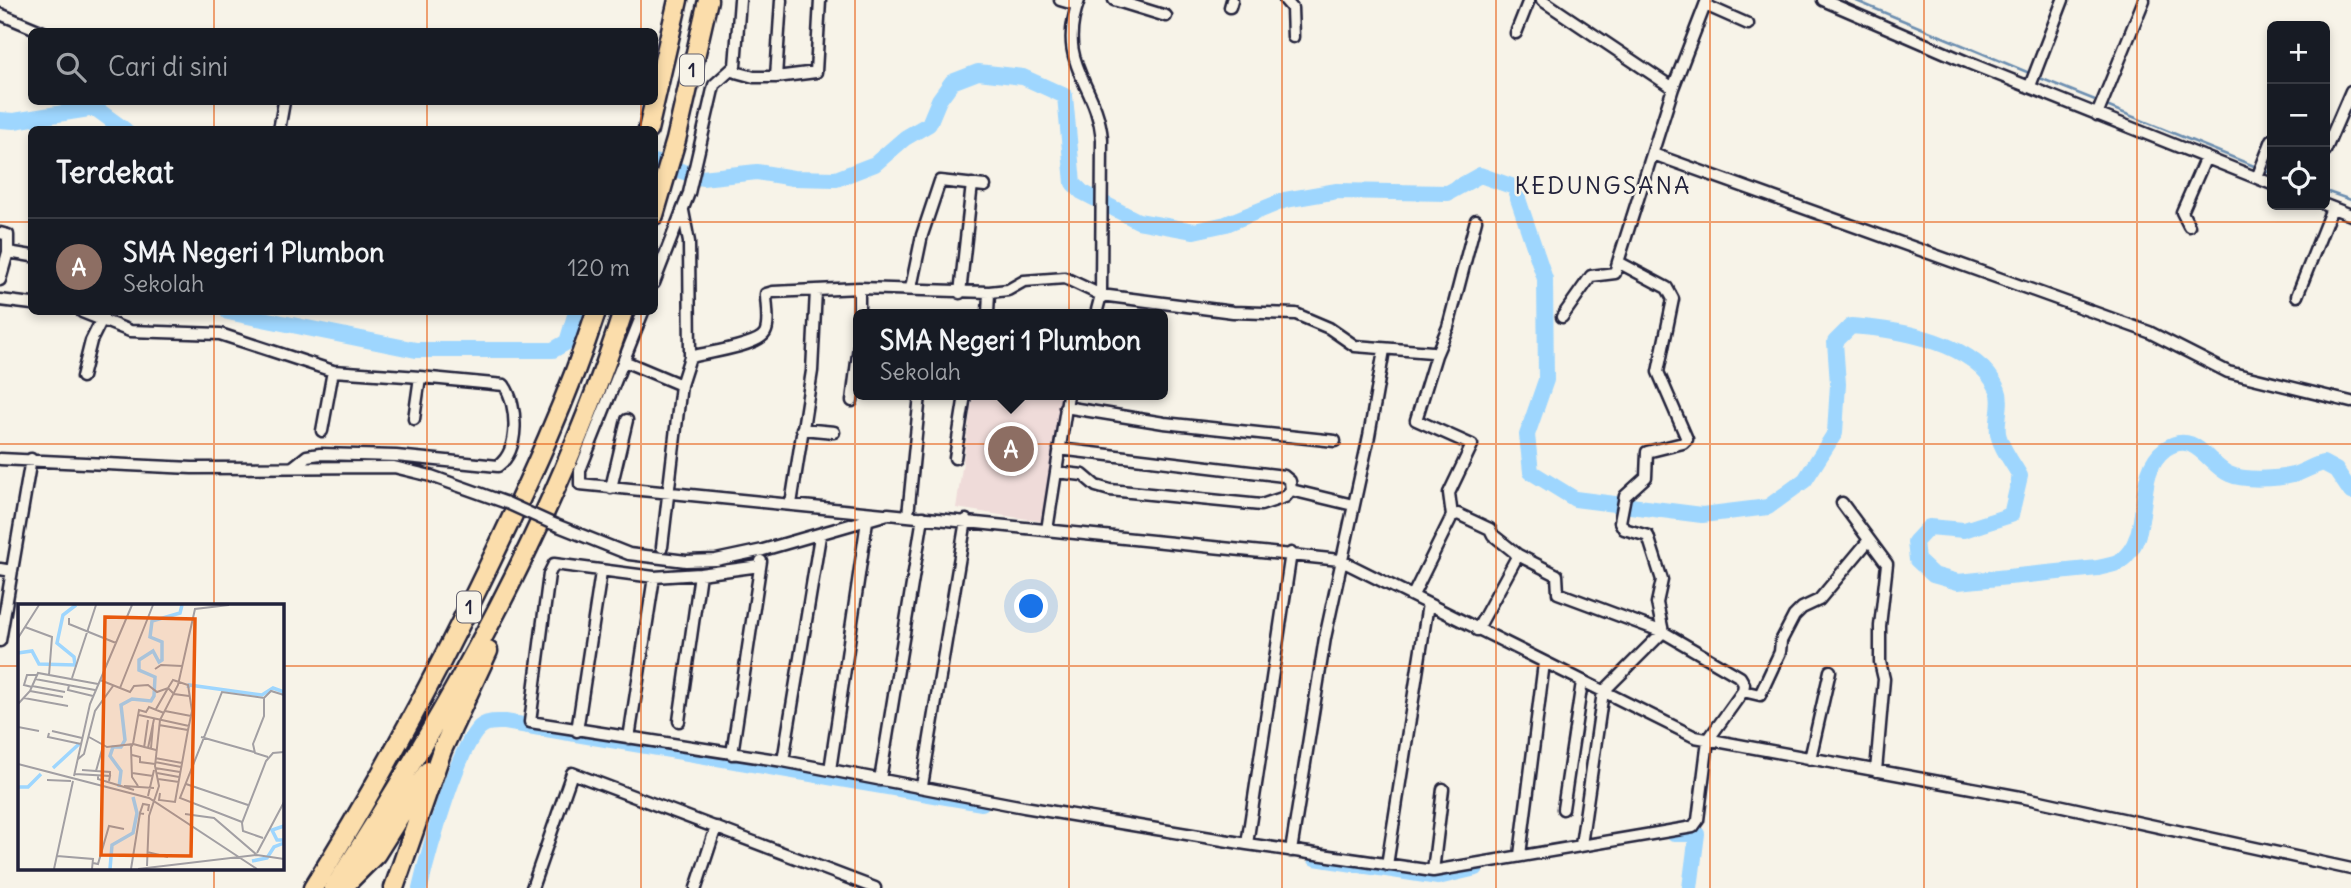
<!DOCTYPE html>
<html lang="id">
<head>
<meta charset="utf-8">
<style>
	:root { --surface:#171b24; --page:#20242c; --text:#f1f3f6; --muted:#9ea1a6; --line:#363941; --accent:#8c9099 }
	body { margin:0; font-family:Delius,sans-serif; background:var(--page); color:var(--text) }
	.controls { position:absolute; right:21px; top:21px; display:grid; overflow:hidden; border-radius:10px; box-shadow:0 4px 10px #0003 }
	.controls button { width:63px; height:63px; display:grid; place-items:center; padding:0; border:0; border-bottom:2px solid var(--line); background:var(--surface); color:var(--text); font:35px sans-serif }
	.you { position:absolute; left:1032px; top:607px; width:24px; height:24px; margin:-18px; border:5px solid #fff; border-radius:50%; background:#1a73e8; box-shadow:0 0 0 10px #1a73e833 }
	.badge { display:grid; place-items:center; width:46px; height:46px; border-radius:50%; background:var(--accent); color:#fff; font-size:23px; font-weight:700 }
	.pin { position:absolute; translate:-50% -50%; border:4px solid #fff; box-shadow:0 2px 7px #0006 }
	.popup { position:absolute; left:853px; top:309px; width:315px; height:91px; box-sizing:border-box; display:grid; place-content:center; border-radius:10px; background:var(--surface); filter:drop-shadow(0 2px 5px #0005); font-size:23px; white-space:nowrap; color:var(--muted) }
	.popup b { font-size:26px; color:var(--text) }
	.popup::after { content:''; position:absolute; left:50%; top:100%; margin-left:-14px; border:14px solid transparent; border-top-color:var(--surface) }
	.list { margin:0; padding:0; list-style:none }
	h2 { display:flex; justify-content:space-between; align-items:center; height:91px; margin:0; padding:0 28px; font-size:30px }
	h2 small { font-size:23px; font-weight:400; color:var(--muted) }
	.list li { display:grid; grid-template-columns:46px 1fr auto; gap:21px; align-items:center; box-sizing:border-box; height:98px; padding:0 28px; border-top:2px solid var(--line) }
	.list b { display:block; font-size:26px; white-space:nowrap }
	.list p { margin:0; font-size:23px; white-space:nowrap; color:var(--muted) }
	.list em { font-size:23px; font-style:normal; color:var(--muted) }
	.icon { flex:none; width:38px; height:38px; fill:none; stroke:currentColor; stroke-width:2; stroke-linecap:round; stroke-linejoin:round }
	.map { position:relative; flex:none; width:2351px; height:888px; overflow:hidden }
	.search { position:absolute; background:var(--surface); box-shadow:0 4px 10px #0003; left:28px; top:28px; width:630px; height:77px; display:flex; align-items:center; gap:18px; box-sizing:border-box; padding:0 24px; border-radius:10px; color:var(--muted); font-size:26px }
	.panel { position:absolute; background:var(--surface); box-shadow:0 4px 10px #0003; left:28px; top:126px; width:630px; height:189px; border-radius:10px }
	.map>svg:first-child { display:block }
	.built { fill:#efdbd9 }
	.lines { fill:none; stroke-linecap:round; stroke-linejoin:round }
	.stream { stroke:#6c8eb0; stroke-width:2.5 }
	.river { stroke:#9ed6fe; stroke-width:16 }
	.minor-casing { stroke:#22223b; stroke-width:15 }
	.motorway-casing { stroke:#22223b; stroke-width:23 }
	.minor { stroke:#f7f3e8; stroke-width:10 }
	.motorway { stroke:#fbddab; stroke-width:18 }
	.minor-bridge-casing { stroke:#22223b; stroke-width:15; stroke-linecap:butt }
	.minor-bridge { stroke:#f7f3e8; stroke-width:10 }
	.grid { fill:none; stroke:#e8590c; stroke-width:2; stroke-opacity:0.55 }
	.labels { text-anchor:middle; stroke-width:5; stroke-linejoin:round; paint-order:stroke }
	.shield { fill:#f7f3e8; stroke:#62616f; stroke-width:2 }
	.shield-label { font-size:19px; font-weight:bold; fill:#22223b }
	.quarter-label { font-size:24px; letter-spacing:2px; fill:#22223b; stroke:#f7f3e8 }
	.inset-river { fill:none; stroke:#9ed6fe; stroke-width:3.5 }
	.inset-road { fill:none; stroke:#a29fa3; stroke-width:2 }
	.view { fill:#e8590c; fill-opacity:0.15; stroke:#e8590c; stroke-width:3.5 }
	.inset-edge { fill:none; stroke:#22223b; stroke-width:3.5 }
</style>
</head>
<body>
<div class="map">
<svg width="2351" height="888" viewBox="0 0 2351 888">
	<rect width="100%" height="100%" fill="#f7f3e8"/>
	<filter id="ink" filterUnits="userSpaceOnUse"><feTurbulence type="fractalNoise" baseFrequency=".0143" numOctaves="2"/><feDisplacementMap in="SourceGraphic" scale="14" xChannelSelector="R" yChannelSelector="G"/><feConvolveMatrix kernelMatrix="1 2 1 2 8 2 1 2 1" color-interpolation-filters="sRGB"/></filter>
	<g filter="url(#ink)">
		<path class="built" d="M973,395H1066L1046,522L956,508Z"/>
		<g class="lines">
			<path class="stream" d="M1854,0L2027,72
				M2040,78L2095,100
				M2109,107L2254,166
				M2267,171L2272,173
				M2325,191L2351,200"/>
			<path class="river" d="M0,120L14,121L95,108L125,130
				M654,162L702,178L757,172L793,178L836,179L875,164L905,138L929,124L939,100L952,82L978,72L1023,77L1065,96L1073,183L1082,192L1138,221L1194,231L1226,224L1285,200L1337,191L1448,193L1480,175L1514,187L1545,279L1546,380L1527,435L1531,472L1575,499L1702,515L1768,507L1805,480L1835,433L1838,384L1835,342L1851,326C1897,329 1977,342 1998,390C2003,402 1996,420 1998,433C2000,447 2013,463 2020,476L2011,515L1964,530L1929,527L1915,542L1917,560L1933,575L1958,582L2098,568C2105,566 2114,565 2119,562C2156,537 2131,474 2165,449C2195,428 2208,465 2229,474C2244,481 2277,479 2293,475C2303,472 2312,466 2323,463L2336,470L2351,492
				M228,312L416,350H553L567,342L576,312
				M1674,834H1697L1690,888
				M1315,858L1438,877L1476,868
				M420,888C427,858 459,739 483,725C489,721 498,722 505,722L982,803"/>
			<defs>
				<path id="minor" d="M1060,0L1077,5
					M1079,0C1055,66 1097,82 1102,139L1101,295L1233,312L1296,314L1329,328L1355,346L1432,352L1436,355L1416,420L1472,445L1449,493L1452,516L1413,595
					M1114,0L1166,16
					M1285,0L1292,8L1293,37
					M1542,0L1673,88
					M1823,0L1969,63L2272,184
					M1705,5L1748,24
					M1230,7L1232,0
					M0,14L43,32
					M1516,33L1529,0
					M732,71L754,77H776L781,0
					M776,77L816,72L820,0
					M2030,86L2063,0
					M2097,115L2144,0
					M279,130L284,102
					M2325,151L2351,91
					M1653,154L2149,332L2228,372L2351,402
					M2257,178L2272,140
					M2325,205L2351,215
					M2189,226L2182,212L2206,157
					M0,233L8,235V252L32,256
					M0,280L8,252
					M654,283L689,193L714,85L735,66L740,0
					M859,288V314
					M911,288L922,235L940,181L985,186
					M960,293L972,184
					M2297,296L2332,208
					M0,300L32,304
					M82,312L130,331L220,334L333,371L420,377L414,419
					M643,312L580,470V484L884,514
					M988,314L989,292
					M1562,317L1591,276L1615,273L1618,262
					M1436,355L1448,327L1476,220
					M690,357C705,353 758,346 765,333C770,324 766,305 766,294L773,292L859,288L989,292L1008,290L1024,281L1065,278L1101,295L1096,314
					M624,361L681,385
					M82,377L91,341L103,317
					M852,401L859,346
					M1065,407L1164,423L1335,441
					M802,429L834,432
					M322,431L333,371
					M955,458L965,395
					M0,459L192,468L394,467L431,476L507,503
					M293,467L307,456L320,454L396,456L498,466C520,450 518,405 504,385L420,377
					M1056,472L1083,475L1096,486L1110,490L1261,505L1285,497L1291,490L1290,481L1284,476L1059,449
					M611,488L627,420
					M1291,490L1353,505
					M1842,503L1887,564L1880,626V662L1884,679L1876,771
					M791,504L812,371L816,290
					M908,515L920,395
					M1452,516L1458,514L1490,529L1493,535L1518,555L1557,575L1558,593L1663,632L1657,603L1662,580L1648,536L1624,529L1620,522L1625,496L1646,477L1647,452L1683,443L1687,439L1658,372L1673,299L1667,288L1618,262L1673,88L1707,0
					M551,523L629,554L686,561L716,560L763,550L888,514L1340,560L1695,737L2026,798L2351,869
					M1047,530L1068,395
					M662,547L681,385L690,357L689,242L683,211
					M1291,553L1247,844L1433,871L1693,827L1698,820L1708,740L1743,691L1744,684L1740,677L1663,632L1603,692L1581,845
					M760,566L700,574L654,577L554,564L549,574L530,722L783,761L1024,807L1247,844
					M0,569L12,571
					M1477,630L1518,555
					M0,641L31,459
					M1743,691L1760,695L1780,652L1781,641L1794,616L1802,608L1819,600L1869,540
					M679,721L700,574
					M577,731L601,572
					M629,738L654,577
					M732,754L761,561
					M1810,759L1830,671
					M783,761L820,536
					M830,770L867,521
					M880,780L923,517
					M922,786L966,520
					M1563,809L1582,682
					M1291,851L1325,638L1369,436L1384,350
					M1520,855L1544,663
					M1387,865L1428,604
					M1433,871L1443,789
					M532,888L572,773L875,888
					M696,888L716,827"/>
				<path id="motorway" d="M648,130L678,0
					M654,215L676,140L708,0
					M313,888C379,783 437,674 491,561C530,480 568,398 596,312
					M334,888C451,706 557,518 623,312
					M342,888L376,854L428,771
					M394,888L442,750L488,651"/>
			</defs>
			<use href="#minor" class="minor-casing"/>
			<use href="#motorway" class="motorway-casing"/>
			<use href="#minor" class="minor"/>
			<use href="#motorway" class="motorway"/>
			<defs>
				<path id="minor-bridge" d="M507,503L551,523"/>
			</defs>
			<use href="#minor-bridge" class="minor-bridge-casing"/>
			<use href="#minor-bridge" class="minor-bridge"/>
		</g>
	</g>
	<path class="grid" d="M214,0V32M427,0V32M641,0V32M855,0V888M1069,0V888M1282,0V888M1496,0V888M1710,0V888M1924,0V888M2137,0V888M214,102V130M427,102V130M641,102V130M0,222H32M654,222H2351M214,312V606M427,312V888M641,312V888M0,444H2351M0,666H19M282,666H2351M214,869V888"/>
	<g class="labels">
		<g class="shield">
			<rect x="680" y="54.5" width="24" height="31" rx="5"/>
			<rect x="457" y="591.5" width="24" height="31" rx="5"/>
		</g>
		<g class="shield-label">
			<text x="692" y="77">1</text>
			<text x="469" y="614">1</text>
		</g>
		<g class="quarter-label">
			<text x="1603" y="194">KEDUNGSANA</text>
		</g>
	</g>
	<g transform="translate(18 604)">
		<rect width="266" height="266" fill="#f7f3e8"/>
		<path class="inset-river" d="M0,49L14,47L21,60L57,61L56,53L39,39L45,11L58,1M170,84L171,81L244,91L255,84L266,88M35,164L61,140M0,183H10L23,170M101,183L103,167L92,152L95,143H103L107,136L103,101L114,95L133,97L136,92L137,73L121,66V56L135,47L141,58L144,56V38L132,33L134,17L162,9L164,1M266,222L254,226L259,236H266M234,257L249,254L256,243L266,239M92,265L94,241L115,229L119,209L115,193"/>
		<path class="inset-road" d="M51,14V20L98,39M7,23L34,33L31,71M0,34L21,1M137,65L143,61L164,62M54,74L78,1M17,75L77,86M82,76L112,88L116,82L130,81L139,88L150,84L138,105M51,81L50,86L75,92M14,82L47,88M14,83L6,81L9,71H19M102,84L135,1M12,87L45,93M6,94L50,102M246,94V112L235,140L237,149L250,153M0,100L12,87L20,69L80,80M147,107L173,112M121,111L171,122M141,121L170,126L174,107L170,81L155,76L150,84L156,90L171,92M0,123L21,127M34,127L64,134M31,129L30,133L63,140M71,133L89,143L115,140L121,106L128,108L131,103L146,109M183,133L236,148M126,144L130,116M130,144L136,115M133,144L135,121M114,151L122,153V158L137,160M137,154L164,159M59,156L66,150L77,107L95,82M137,158L163,163M0,160L131,194L239,265M137,164L162,168M64,166L92,168V172M78,167L85,142M114,169L135,172M139,169L161,173M57,170L92,172L91,177M80,171V175L116,186M56,172L72,100L114,1M140,175L161,178M29,176L53,177M168,180L230,201M106,182L136,184M120,182L114,173L113,143L115,140L138,146M142,189L141,196L157,198L170,126M130,192L136,166M122,209L125,200L131,201L130,207M167,210L196,214L239,251M224,218L162,194L204,88L246,94L253,87L266,91M245,234L225,227L224,219L248,157L255,149L266,148M129,248L150,253M239,249L266,198M39,252L75,255L74,265M75,259L80,260L91,222L106,225M129,262L131,212L141,182L137,162L142,116L160,81L177,5L211,1M36,265L55,177M113,265L122,209L126,210M120,265L239,251L266,255"/>
		<path class="view" d="M87,13L177,15L173,252L83,251Z"/>
		<rect width="266" height="266" class="inset-edge"/>
	</g>
</svg>
<div class="controls">
<button>+</button>
<button>−</button>
<button><svg class="icon" aria-label="locate" viewBox="0 0 24 24"><circle cx="12" cy="12" r="6"/><path d="M12 2v4M12 18v4M2 12h4M18 12h4"/></svg></button>
</div>
<div class="you"></div>
<div class="pin badge" style="left:1011px;top:449px;background:#8d6e63">A</div>
<div class="popup"><b>SMA Negeri 1 Plumbon</b>Sekolah</div>
<div class="search"><svg class="icon" aria-label="search" viewBox="0 0 24 24"><circle cx="10" cy="10" r="6"/><path d="M15 15l6 6"/></svg>Cari di sini</div>
<section class="panel">
<h2>Terdekat<small></small></h2>
<ul class="list">
<li><span class="badge" style="background:#8d6e63">A</span><div><b>SMA Negeri 1 Plumbon</b><p>Sekolah</p></div><em>120 m</em></li>
</ul>
</section>
</div>
</body>
</html>
